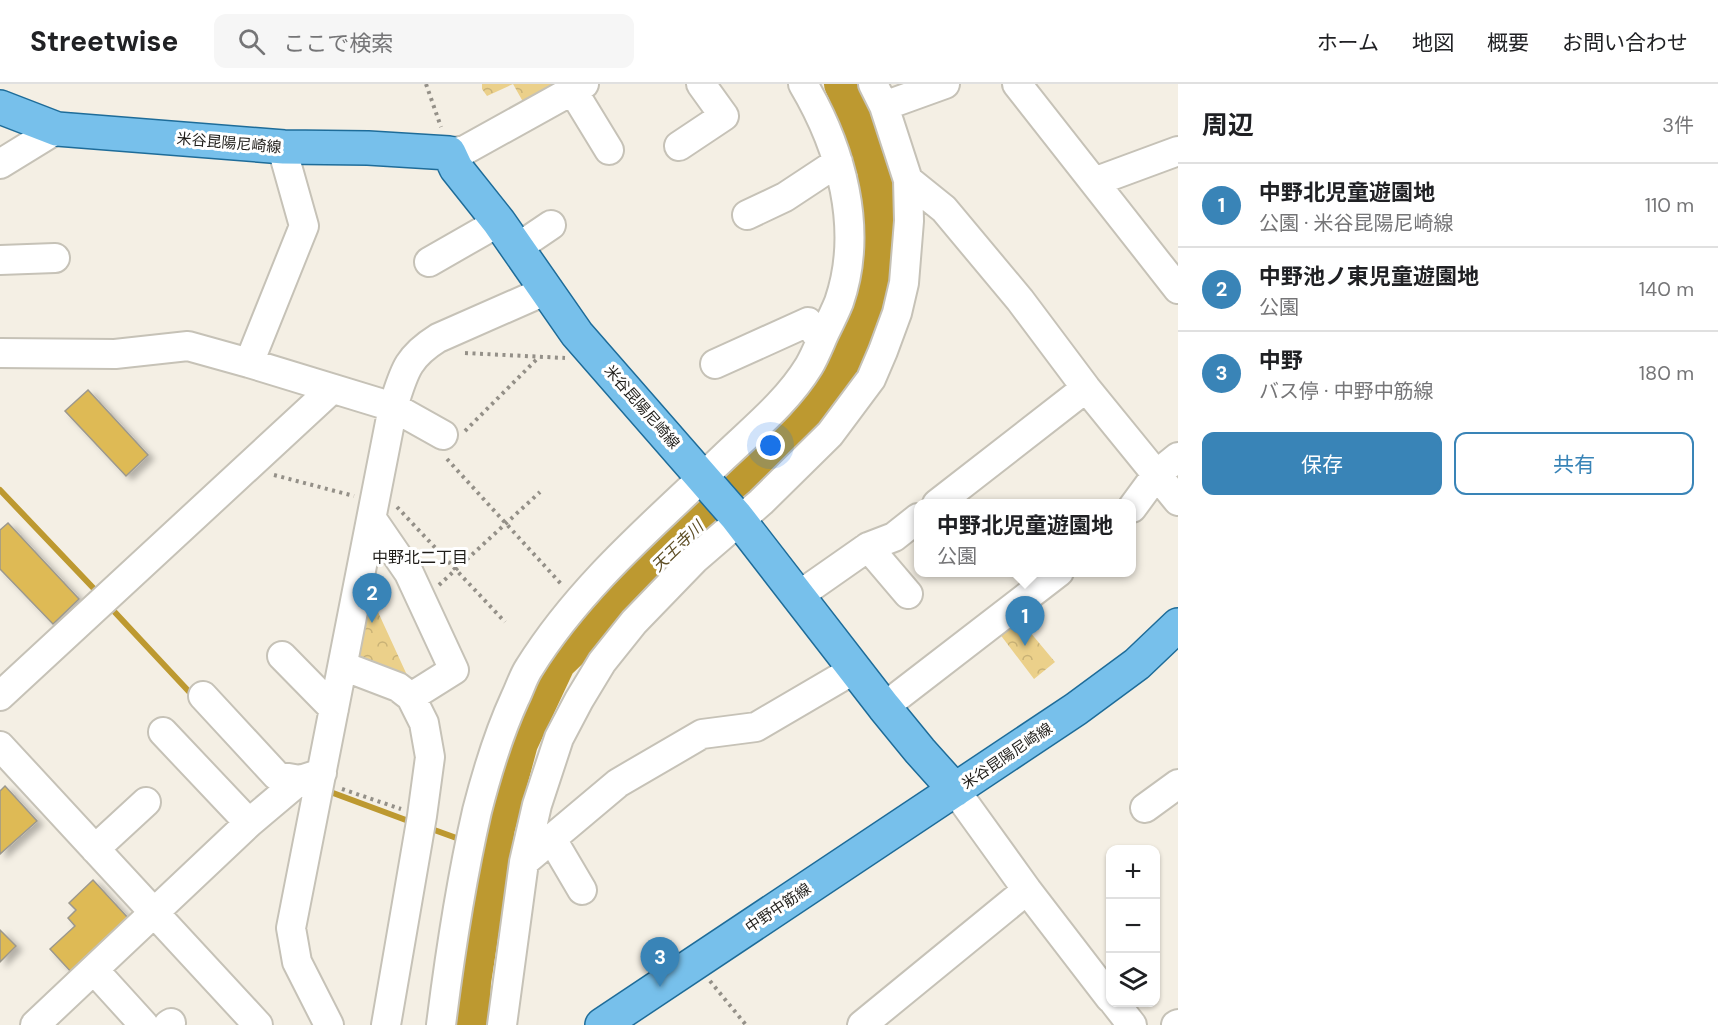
<!DOCTYPE html>
<html lang="ja">
<head>
<meta charset="utf-8">
<style>
	:root { --surface:#fff; --page:#f6f6f6; --text:#202124; --muted:#757577; --line:#e0e0e0; --accent:#3984b7 }
	body { margin:0; font-family:"DM Sans","Noto Sans JP",sans-serif; background:var(--page); color:var(--text) }
	.controls { position:absolute; right:18px; bottom:18px; display:grid; overflow:hidden; border-radius:12px; box-shadow:0 2px 4px #0004 }
	.controls button { width:54px; height:54px; display:grid; place-items:center; padding:0; border:0; border-bottom:2px solid var(--line); background:var(--surface); color:var(--text); font:30px sans-serif }
	.you { position:absolute; left:771px; top:362px; width:21px; height:21px; margin:-15px; border:4px solid #fff; border-radius:50%; background:#1a73e8; box-shadow:0 0 0 9px #1a73e833 }
	.badge { display:grid; place-items:center; width:39px; height:39px; border-radius:50%; background:var(--accent); color:#fff; font-size:20px; font-weight:700 }
	.pin { position:absolute; translate:-50% -50px; filter:drop-shadow(0 2px 3px #0008) }
	.pin::after { content:''; position:absolute; top:32px; width:21px; height:18px; background:inherit; clip-path:polygon(0 0,100% 0,50% 100%) }
	.popup { position:absolute; left:914px; top:415px; width:222px; height:78px; box-sizing:border-box; display:grid; place-content:center; border-radius:12px; background:var(--surface); filter:drop-shadow(0 2px 4px #0005); font-size:20px; white-space:nowrap; color:var(--muted) }
	.popup b { font-size:22px; color:var(--text) }
	.popup::after { content:''; position:absolute; left:50%; top:100%; margin-left:-12px; border:12px solid transparent; border-top-color:var(--surface) }
	.list { margin:0; padding:0; list-style:none }
	h2 { display:flex; justify-content:space-between; align-items:center; height:78px; margin:0; padding:0 24px; font-size:26px }
	h2 small { font-size:20px; font-weight:400; color:var(--muted) }
	.list li { display:grid; grid-template-columns:39px 1fr auto; gap:18px; align-items:center; box-sizing:border-box; height:84px; padding:0 24px; border-top:2px solid var(--line) }
	.list b { display:block; font-size:22px; white-space:nowrap }
	.list p { margin:0; font-size:20px; white-space:nowrap; color:var(--muted) }
	.list em { font-size:20px; font-style:normal; color:var(--muted) }
	.actions { display:flex; gap:12px; padding:18px 24px }
	.actions a { flex:1; padding:14px 0; border:2px solid var(--accent); border-radius:12px; text-align:center; font-size:21px; color:var(--accent) }
	.actions .main { background:var(--accent); color:#fff }
	.icon { flex:none; width:33px; height:33px; fill:none; stroke:currentColor; stroke-width:2; stroke-linecap:round; stroke-linejoin:round }
	.map { position:relative; flex:none; width:1178px; height:941px; overflow:hidden }
	header { display:flex; align-items:center; gap:36px; box-sizing:border-box; height:84px; padding:0 30px; background:var(--surface); border-bottom:2px solid var(--line) }
	header strong { font-size:28px }
	nav { display:flex; gap:33px; margin-inline-start:auto; font-size:21px }
	.search { width:420px; height:54px; background:var(--page); display:flex; align-items:center; gap:15px; box-sizing:border-box; padding:0 21px; border-radius:12px; color:var(--muted); font-size:22px }
	main { display:flex }
	aside { flex:1; background:var(--surface) }
	.map>svg:first-child { display:block }
	.park { fill:url(#park-crowns) }
	.lines { fill:none; stroke-linecap:round; stroke-linejoin:round }
	.stream { stroke:#bd9930; stroke-width:6 }
	.river { stroke:#bd9930; stroke-width:38 }
	.building { fill:#deba55; stroke:#9c988d; stroke-width:1.5; filter:url(#shadow) }
	.minor-casing { stroke:#c6c2b7; stroke-width:32 }
	.major-casing { stroke:#1e6c99; stroke-width:36 }
	.path { stroke:#949088; stroke-width:4; stroke-dasharray:3 4.5; stroke-linecap:butt }
	.minor { stroke:#fff; stroke-width:28 }
	.major { stroke:#77c0eb; stroke-width:33 }
	.labels { text-anchor:middle; stroke-width:6; stroke-linejoin:round; paint-order:stroke }
	.street-label { font-size:15px; fill:#201e1a; stroke:#fff }
	.water-label { font-size:16px; font-style:italic; fill:#5e4e25; stroke:#fff }
	.neighbourhood-label { font-size:16px; fill:#201e1a; stroke:#fff }
</style>
</head>
<body>
<header>
<strong>Streetwise</strong>
<div class="search"><svg class="icon" aria-label="search" viewBox="0 0 24 24"><circle cx="10" cy="10" r="6"/><path d="M15 15l6 6"/></svg>ここで検索</div>
<nav><a>ホーム</a><a>地図</a><a>概要</a><a>お問い合わせ</a></nav>
</header>
<main>
<div class="map">
<svg width="1178" height="941" viewBox="0 0 1178 941">
	<defs>
		<pattern id="park-crowns" width="20" height="18" patternUnits="userSpaceOnUse" patternTransform="scale(1.5)"><rect width="20" height="18" fill="#ebd08a"/><path d="M2 6a3 3 0 1 1 6 0M12 15a3 3 0 1 1 6 0" fill="none" stroke="#c9b276"/></pattern>
		<filter id="shadow"><feDropShadow dx="6" dy="4" stdDeviation="3" flood-color="#0004"/></filter>
	</defs>
	<rect width="100%" height="100%" fill="#f4efe4"/>
	<path class="park" d="M482,0H570L526,23L513,0L487,12L482,5Z
		M367,504L412,602L354,574Z
		M1015,530L1055,578L1034,595L996,545Z"/>
	<g class="lines">
		<path class="stream" d="M0,406L99,510
			M110,523L194,613
			M325,706L414,739
			M426,743L462,756
			M477,762L492,767"/>
		<path class="river" d="M470,941L472,898L496,744L519,659L557,578L785,358L832,304L852,270L871,227L880,182L882,139L876,86L852,20L843,0"/>
	</g>
	<path class="building" d="M88,306L148,371L126,392L65,327Z
		M8,439L79,515L53,540L0,485V446Z
		M5,702L37,737L0,770V707Z
		M93,796L129,835L72,889L50,865L75,842L68,834L76,826L69,819Z
		M0,846L16,862L0,878Z"/>
	<g class="lines">
		<defs>
			<path id="minor" d="M1017,0L1178,205
				M573,7L609,66
				M884,22L945,0
				M679,62L724,32L701,0
				M449,69L465,66L584,0
				M0,80L57,45
				M908,96L944,125L1020,216L1086,304L1178,417
				M1094,98L1178,67
				M747,131L785,113L838,78
				M517,164L551,141
				M0,176L55,174
				M429,178L499,138
				M0,269L115,270L188,262L249,279L393,323L443,351
				M249,279L304,142L284,71V63
				M715,280L808,238L821,257
				M937,420L1086,304
				M1132,424L1157,390L1178,373
				M372,435L409,489L454,586L411,613
				M868,463L908,510
				M798,512L868,463L894,453L918,434
				M282,572L334,625
				M343,582L398,603L411,613L424,639L430,673L422,732L386,941
				M0,612L332,305
				M203,612L277,692L300,696
				M884,623L1059,488
				M163,648L249,739
				M0,662L258,941
				M955,706L1027,806L1110,914
				M1145,724L1178,700
				M552,755L582,806
				M95,765L146,718
				M524,778L618,699L702,650L756,643L855,585
				M94,886L144,941
				M1114,918L1132,941
				M35,941L249,739L300,696L322,689
				M168,941L171,939
				M329,941L297,878L291,844L393,323C404,289 406,274 438,254L547,206
				M441,941C450,869 461,797 477,727C487,688 498,651 515,614C520,604 523,593 529,584C580,502 654,440 724,373C753,345 787,318 809,282C815,272 820,259 825,248C830,238 835,228 839,218C864,145 841,64 803,0
				M502,941L524,778L537,721L559,654L579,616L602,578L634,538L694,476L761,418L830,350L871,295L883,267L897,229L904,199L909,137L908,96L884,22L873,0
				M862,941L1027,806
				M1176,941L1178,940"/>
			<path id="major" d="M0,23L57,45L284,63L368,64L449,69L456,84L499,138L577,250L736,432L884,623L920,667L955,706
				M602,941L1076,625L1137,580L1178,541"/>
		</defs>
		<use href="#minor" class="minor-casing"/>
		<use href="#major" class="major-casing"/>
		<path class="path" d="M426,0L441,43
			M465,269L565,274
			M465,347L539,273
			M447,375L563,502
			M274,391L354,412
			M397,423L505,538
			M439,501L540,408
			M342,705L401,725
			M710,897L746,941"/>
		<use href="#minor" class="minor"/>
		<use href="#major" class="major"/>
	</g>
	<g class="labels">
		<g class="street-label">
			<text transform="translate(229 59) rotate(5)" y="5">米谷昆陽尼崎線</text>
			<text transform="translate(642 323) rotate(49)" y="5">米谷昆陽尼崎線</text>
			<text transform="translate(1007 672) rotate(-34)" y="5">米谷昆陽尼崎線</text>
			<text transform="translate(778 824) rotate(-34)" y="5">中野中筋線</text>
		</g>
		<g class="water-label">
			<text transform="translate(677 462) rotate(-44)" y="6">天王寺川</text>
		</g>
		<g class="neighbourhood-label">
			<text x="420" y="479">中野北二丁目</text>
		</g>
	</g>
</svg>
<div class="controls">
<button>+</button>
<button>−</button>
<button><svg class="icon" aria-label="layers" viewBox="0 0 24 24"><path d="M12 4l9 5-9 5-9-5zM3 14l9 5 9-5"/></svg></button>
</div>
<div class="you"></div>
<div class="pin badge" style="left:1025px;top:562px">1</div>
<div class="popup"><b>中野北児童遊園地</b>公園</div>
<div class="pin badge" style="left:372px;top:539px">2</div>
<div class="pin badge" style="left:660px;top:903px">3</div>
</div>
<aside>
<h2>周辺<small>3件</small></h2>
<ul class="list">
<li><span class="badge">1</span><div><b>中野北児童遊園地</b><p>公園 · 米谷昆陽尼崎線</p></div><em>110 m</em></li>
<li><span class="badge">2</span><div><b>中野池ノ東児童遊園地</b><p>公園</p></div><em>140 m</em></li>
<li><span class="badge">3</span><div><b>中野</b><p>バス停 · 中野中筋線</p></div><em>180 m</em></li>
</ul>
<div class="actions"><a class="main">保存</a><a>共有</a></div>
</aside>
</main>
</body>
</html>
